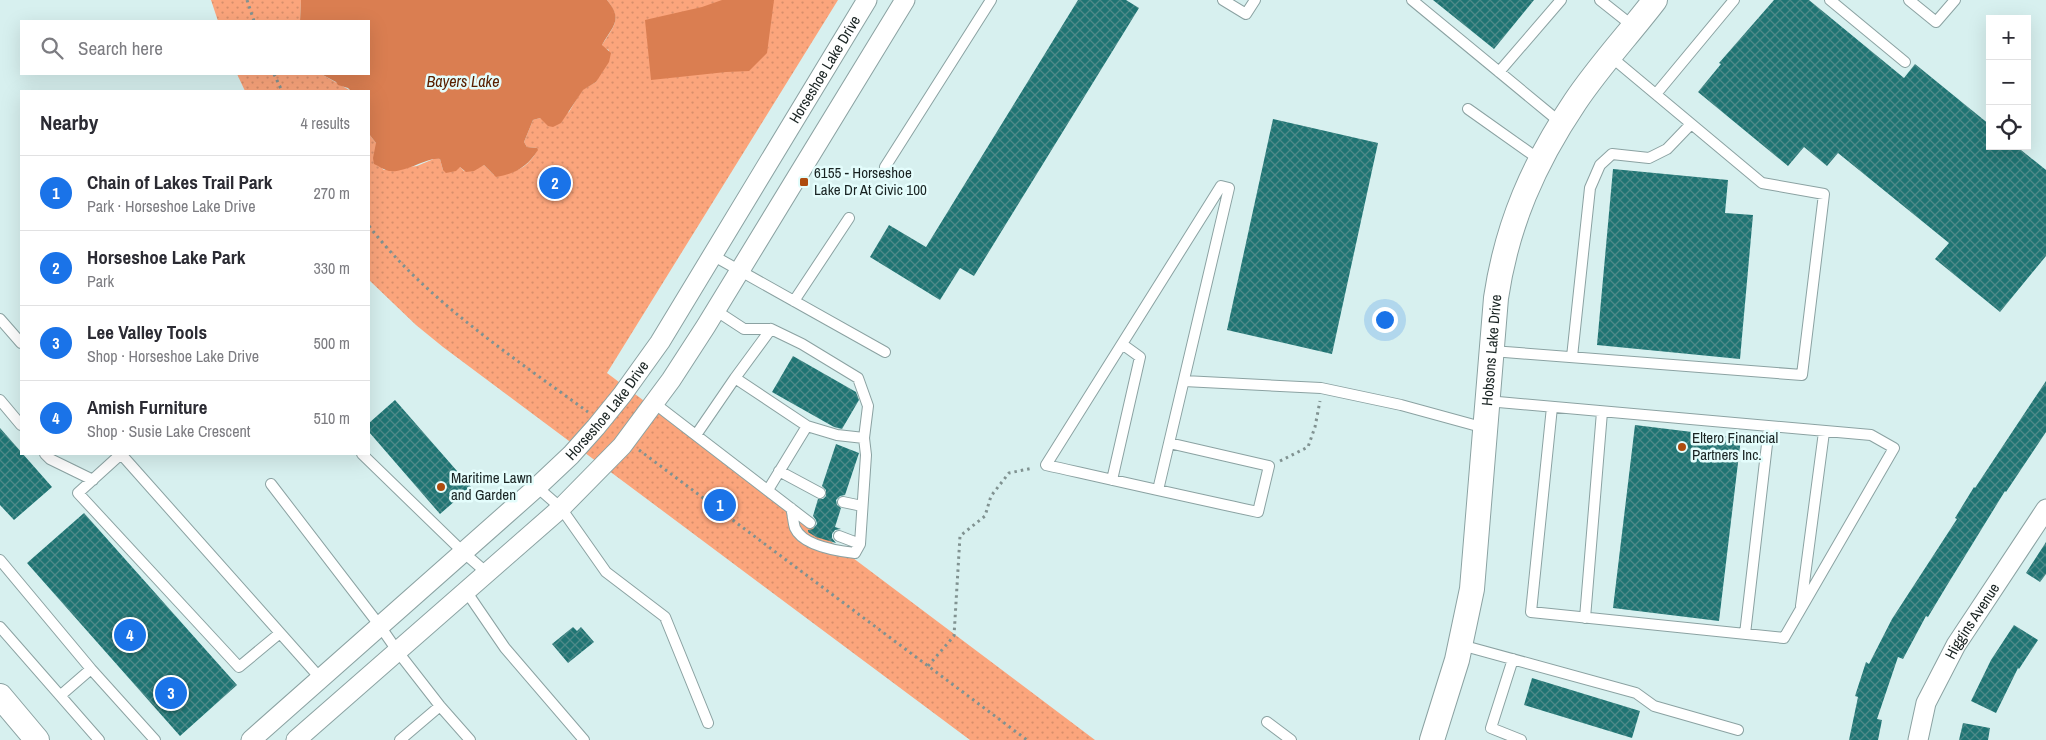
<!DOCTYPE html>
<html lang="en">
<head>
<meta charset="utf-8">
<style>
	:root { --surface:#fff; --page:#f2f2f3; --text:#2b2b33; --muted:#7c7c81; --line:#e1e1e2; --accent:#1a73e8 }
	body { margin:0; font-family:"Archivo Narrow",sans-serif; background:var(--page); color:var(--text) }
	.controls { position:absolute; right:15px; top:15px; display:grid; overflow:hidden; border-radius:0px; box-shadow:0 5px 20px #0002 }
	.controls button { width:45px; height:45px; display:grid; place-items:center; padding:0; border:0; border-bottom:1px solid var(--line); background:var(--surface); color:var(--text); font:25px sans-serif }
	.you { position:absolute; left:1384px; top:319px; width:18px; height:18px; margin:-12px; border:4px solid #fff; border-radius:50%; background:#1a73e8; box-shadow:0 0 0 8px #1a73e833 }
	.badge { display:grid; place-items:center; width:32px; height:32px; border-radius:50%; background:var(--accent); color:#fff; font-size:16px; font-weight:700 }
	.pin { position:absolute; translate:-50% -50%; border:2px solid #fff; box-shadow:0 1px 5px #0006 }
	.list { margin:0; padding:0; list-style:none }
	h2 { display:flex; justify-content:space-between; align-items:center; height:65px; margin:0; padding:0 20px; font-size:21px }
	h2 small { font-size:16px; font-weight:400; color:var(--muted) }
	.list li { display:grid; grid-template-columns:32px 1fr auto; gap:15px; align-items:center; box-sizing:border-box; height:75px; padding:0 20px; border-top:1px solid var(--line) }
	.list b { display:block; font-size:19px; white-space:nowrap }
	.list p { margin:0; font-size:16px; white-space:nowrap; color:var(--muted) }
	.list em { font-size:16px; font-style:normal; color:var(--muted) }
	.icon { flex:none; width:28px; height:28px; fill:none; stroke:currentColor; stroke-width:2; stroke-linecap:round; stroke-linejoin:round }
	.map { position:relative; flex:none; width:2046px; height:740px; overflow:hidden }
	.search { position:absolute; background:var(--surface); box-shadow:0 5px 20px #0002; left:20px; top:20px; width:350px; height:55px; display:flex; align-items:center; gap:12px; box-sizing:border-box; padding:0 18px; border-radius:0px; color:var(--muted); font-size:19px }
	.panel { position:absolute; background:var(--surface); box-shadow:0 5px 20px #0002; left:20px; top:90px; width:350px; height:365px; border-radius:0px }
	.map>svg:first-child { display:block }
	.green { fill:url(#green-dots) }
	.water { fill:#da7e51 }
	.building { fill:url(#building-cross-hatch) }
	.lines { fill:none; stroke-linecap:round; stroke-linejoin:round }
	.service-casing { stroke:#8ba2a2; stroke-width:12 }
	.minor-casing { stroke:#8ba2a2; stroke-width:21 }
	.tertiary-casing { stroke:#8ba2a2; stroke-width:26 }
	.path { stroke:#809291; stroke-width:3; stroke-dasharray:2.5 4; stroke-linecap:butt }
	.service { stroke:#fff; stroke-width:10 }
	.minor { stroke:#fff; stroke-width:19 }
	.tertiary { stroke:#fff; stroke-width:24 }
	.poi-dot { fill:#ae4c0f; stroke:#e4fdfc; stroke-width:2 }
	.labels { text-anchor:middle; stroke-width:5; stroke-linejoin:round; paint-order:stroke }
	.street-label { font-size:15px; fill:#192322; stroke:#e4fdfc }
	.poi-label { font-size:15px; fill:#192322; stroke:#e4fdfc; text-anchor:start }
	.water-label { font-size:16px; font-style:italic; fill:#5a2000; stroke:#e4fdfc }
</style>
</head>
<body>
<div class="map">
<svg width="2046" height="740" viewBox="0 0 2046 740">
	<defs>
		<pattern id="green-dots" width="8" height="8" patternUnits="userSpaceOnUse" patternTransform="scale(1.25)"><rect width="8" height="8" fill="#fba57c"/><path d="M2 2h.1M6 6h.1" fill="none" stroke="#d78e6b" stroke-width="1.8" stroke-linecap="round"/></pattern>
		<pattern id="building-cross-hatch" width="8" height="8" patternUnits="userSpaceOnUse" patternTransform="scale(1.25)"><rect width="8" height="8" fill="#1f7473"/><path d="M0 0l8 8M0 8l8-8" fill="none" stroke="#4e8a89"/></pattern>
	</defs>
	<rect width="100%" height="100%" fill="#d7f0ef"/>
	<path class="green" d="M211,0H301L300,21H218Z
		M607,0H838L607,373L1095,740H970L443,347L416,325L369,280V134L376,143L381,167L384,170L417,166L436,158L440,159L443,170L460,167L464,171L484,165L494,175C516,172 526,170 537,151V148L527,147L524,142L533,120L540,118L547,122L569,112L582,90L596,82L609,50L603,48L602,45C613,27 623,20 607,0Z
		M237,74H321L351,91H245Z"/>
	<path class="water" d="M301,0H607C624,20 612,27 602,45L611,53L609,62L596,82L583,90L561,123L553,127L548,126L540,118L533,120L524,142L527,147L537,148L538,150C527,167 515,174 496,177L484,165L474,171L466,172L460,167L456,171L446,173L443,170L440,159C428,156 407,173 389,171C384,170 379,166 374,164L373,158L376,143L369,134V91H351L348,88L338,85L336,82L321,74H369V21H300Z
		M722,0H774L767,53L749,71L726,72L651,80L645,20L702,7Z"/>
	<path class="building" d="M1078,0H1126L1139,8L974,276L960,268L940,300L870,257L889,225L926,247Z
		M1433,0H1534L1494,49Z
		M1774,0H1809L1904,78L1915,64L1990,125V146H2016L2046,170V256L2000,312L1935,259L1949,243L1838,153L1827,166L1804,147L1788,166L1698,92L1721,64L1719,63Z
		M1273,119L1378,143L1332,354L1227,330Z
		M1613,169L1728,180L1725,213L1753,215L1740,359L1597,345Z
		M793,356L856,392L859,400L842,429L834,427L772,392Z
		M2046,381V432L2006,492L2005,491L1946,587L1928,617L1926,616L1903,659L1898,657L1877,719L1882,720L1878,740H1849L1858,697L1855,696L1866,662L1869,664L1892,619L1957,519L1955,518L1974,487L1975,488Z
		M395,400L471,487L440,514L369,432V423Z
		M1635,425L1741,438L1719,621L1613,608Z
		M0,428L52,487L14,520L0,505Z
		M836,444L859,453L845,495L840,496L836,500L837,505L841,508L835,527L841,529L835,530L832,534V538L836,543L816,537L808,532V530L813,529L817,524L816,520L813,516L818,499H823L826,496V490L822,486Z
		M84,513L237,685L180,736L27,563Z
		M2046,542V574L2040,582L2026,573Z
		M2014,625L2038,640L2019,669L2018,668L1996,713L1971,701L1991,660Z
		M573,627L577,631L581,627L594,642L568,663L552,644Z
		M1532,678L1640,711L1632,738L1524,705Z
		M1963,723L1990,728L1988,740H1959Z"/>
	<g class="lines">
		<defs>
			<path id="service" d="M1223,0L1246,14L1255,0
				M1412,0L1561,123
				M1600,0L1634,27
				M1830,0L1905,62
				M1909,0L1936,22L1955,0
				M1499,72L1561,0
				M1656,94L1734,0
				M1468,109L1540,160
				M885,167L991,0
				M712,255L885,352
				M794,301L849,218
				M715,310L744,329H771
				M0,319L21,343
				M1492,351L1802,375L1824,194L1762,183L1610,56
				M1572,357L1590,188L1600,165L1612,154L1649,158L1667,149L1691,124
				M735,378L771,329L802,344L858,378L868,406L864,438
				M1184,381L1321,388L1401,405L1485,428
				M0,400L21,425
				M1487,401L1871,435L1894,448L1784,638L1531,612L1552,407
				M654,403L810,523
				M696,435L735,378L807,426
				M45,454L50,459L93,480
				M121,454L78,493L239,667L280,633
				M121,454L321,679
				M362,454L463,552L487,573
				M779,471L820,493
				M1112,480L1140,357L1122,344
				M271,484L380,626L398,652L440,706L470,740
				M537,487L561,508L606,572L665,617L708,723
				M768,490L807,426L837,435L864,438L866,455L860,544L855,553C837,551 803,546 795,528C793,522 793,514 791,508
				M1158,490L1229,188L1221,186L1046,465C1117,481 1187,497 1258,512L1269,466L1169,443
				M843,502L862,506
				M839,536L860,544
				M0,560L91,669L155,740
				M466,591L505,648L584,740
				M1801,606L1824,432
				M1585,618L1602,412
				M0,627L99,740
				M1745,634L1769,427
				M1461,645L1636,693L1654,706L1738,730
				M1513,659L1491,728L1521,740
				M61,695L91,669
				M1267,722L1291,740
				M400,740L440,706"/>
			<g id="minor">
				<path id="s1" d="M251,740L537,487L571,455L596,427L622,395L660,342L867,0"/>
				<path d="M296,740L561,508L622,446L671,380L706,326L905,0"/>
				<path id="s2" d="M1918,740L1926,703L1956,645L2046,509"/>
			</g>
			<g id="tertiary">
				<path d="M0,696L37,740"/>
				<path id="s3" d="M1432,740L1457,660L1472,589L1496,298C1507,224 1534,163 1575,102C1599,66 1629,34 1655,0"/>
			</g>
		</defs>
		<use href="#service" class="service-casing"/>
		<use href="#minor" class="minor-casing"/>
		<use href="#tertiary" class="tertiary-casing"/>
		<path class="path" d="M247,0L254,21
			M274,74L282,91
			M369,226C425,299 514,358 588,412
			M639,450L1027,740
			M1280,461L1308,447L1315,427L1320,401
			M928,666L954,636L960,536L985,516L991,496L1009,473L1033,468"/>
		<use href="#service" class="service"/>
		<use href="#minor" class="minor"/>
		<use href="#tertiary" class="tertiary"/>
	</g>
	<g class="poi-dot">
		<rect x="799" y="177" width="10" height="10" rx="2.5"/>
		<circle cx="1682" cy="447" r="5"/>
		<circle cx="441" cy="487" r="5"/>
	</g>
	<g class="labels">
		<g class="street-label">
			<text dy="5" stroke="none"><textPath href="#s1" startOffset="891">Horseshoe Lake Drive</textPath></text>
			<text dy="5" stroke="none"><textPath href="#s3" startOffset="396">Hobsons Lake Drive</textPath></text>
			<text dy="5" stroke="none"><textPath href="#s1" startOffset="486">Horseshoe Lake Drive</textPath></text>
			<text dy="5" stroke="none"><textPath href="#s2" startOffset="132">Higgins Avenue</textPath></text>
		</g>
		<g class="poi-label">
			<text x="814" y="178">6155 - Horseshoe<tspan x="814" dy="17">Lake Dr At Civic 100</tspan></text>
			<text x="1692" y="443">Eltero Financial<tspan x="1692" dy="17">Partners Inc.</tspan></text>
			<text x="451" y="483">Maritime Lawn<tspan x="451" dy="17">and Garden</tspan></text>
		</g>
		<g class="water-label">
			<text x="463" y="87">Bayers Lake</text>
		</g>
	</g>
</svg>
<div class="controls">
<button>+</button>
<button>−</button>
<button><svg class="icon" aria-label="locate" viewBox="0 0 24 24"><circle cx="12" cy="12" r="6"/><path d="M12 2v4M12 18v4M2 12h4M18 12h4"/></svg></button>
</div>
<div class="you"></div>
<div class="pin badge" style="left:720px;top:505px">1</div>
<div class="pin badge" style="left:555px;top:183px">2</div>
<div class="pin badge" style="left:171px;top:693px">3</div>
<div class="pin badge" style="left:130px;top:635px">4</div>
<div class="search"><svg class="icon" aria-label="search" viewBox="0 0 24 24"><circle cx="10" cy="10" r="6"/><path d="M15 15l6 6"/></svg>Search here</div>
<section class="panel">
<h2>Nearby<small>4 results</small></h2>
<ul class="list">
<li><span class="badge">1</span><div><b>Chain of Lakes Trail Park</b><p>Park · Horseshoe Lake Drive</p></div><em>270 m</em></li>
<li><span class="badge">2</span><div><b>Horseshoe Lake Park</b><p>Park</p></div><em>330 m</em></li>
<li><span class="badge">3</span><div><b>Lee Valley Tools</b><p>Shop · Horseshoe Lake Drive</p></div><em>500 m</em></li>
<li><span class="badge">4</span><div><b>Amish Furniture</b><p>Shop · Susie Lake Crescent</p></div><em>510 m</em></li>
</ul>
</section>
</div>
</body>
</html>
